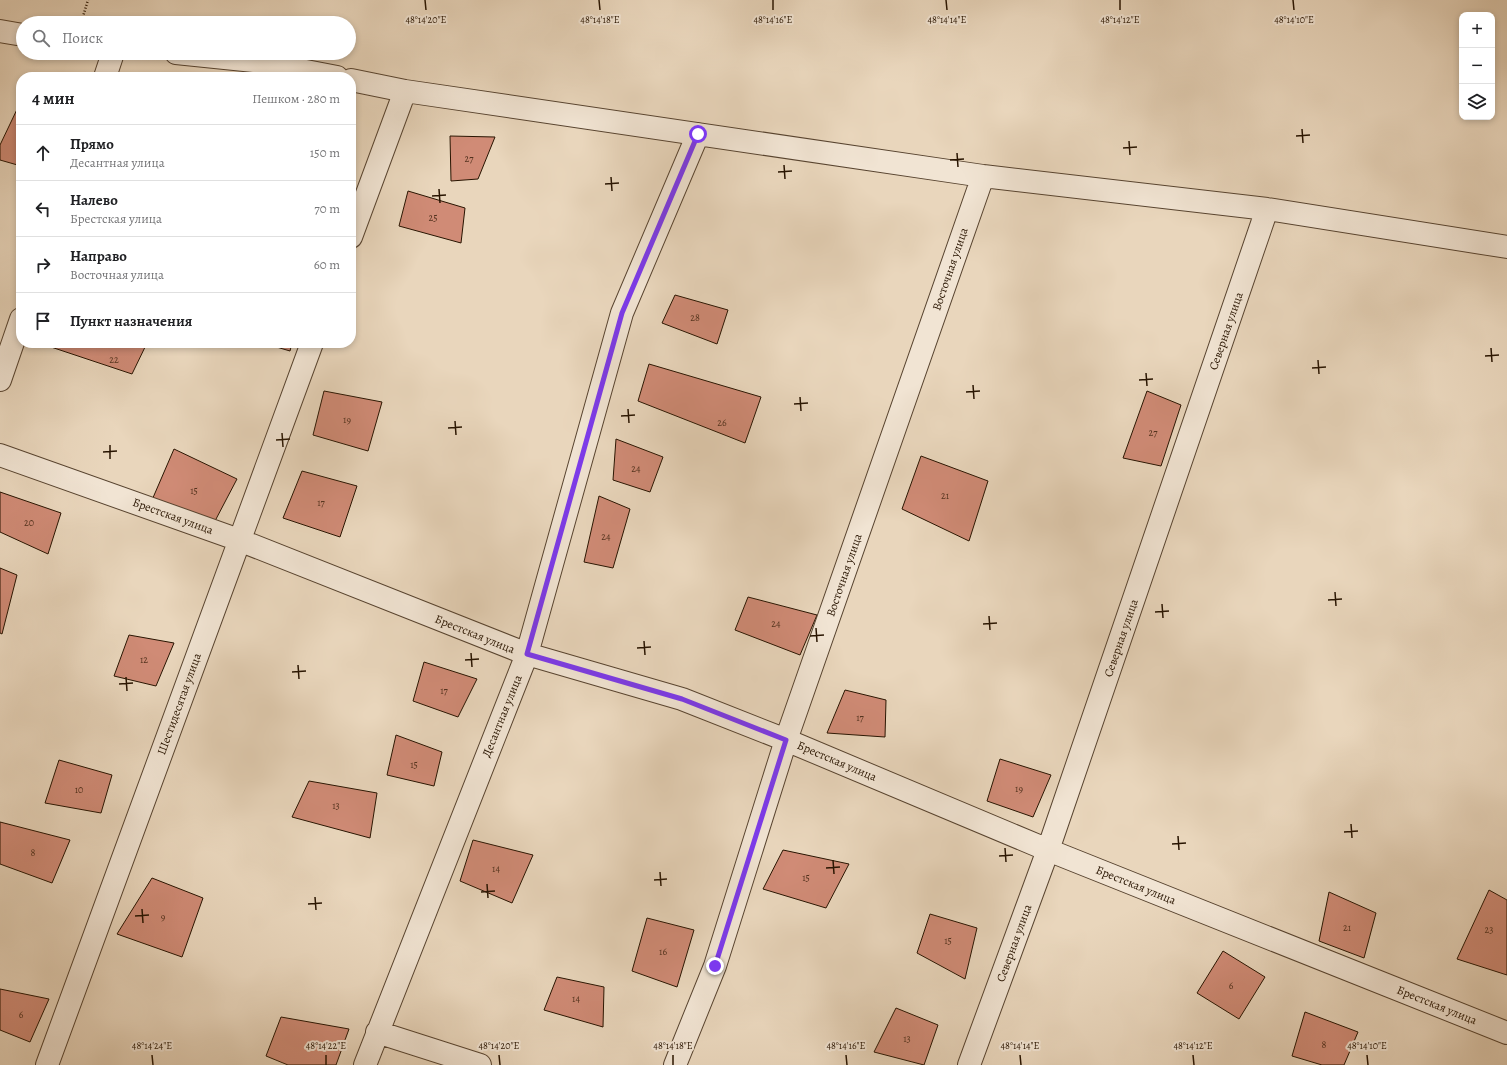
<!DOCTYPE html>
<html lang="ru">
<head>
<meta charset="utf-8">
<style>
	:root { --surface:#fff; --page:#f2f2f2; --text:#202124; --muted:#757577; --line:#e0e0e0 }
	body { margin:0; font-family:Alegreya,serif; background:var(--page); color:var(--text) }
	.controls { position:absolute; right:12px; top:12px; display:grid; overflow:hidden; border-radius:8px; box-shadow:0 2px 6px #0003 }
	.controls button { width:36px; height:36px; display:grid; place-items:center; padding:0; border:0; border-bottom:1px solid var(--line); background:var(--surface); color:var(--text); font:20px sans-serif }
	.stop { position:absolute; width:12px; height:12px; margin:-9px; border:3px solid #7c3aed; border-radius:50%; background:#fff }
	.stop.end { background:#7c3aed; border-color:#fff; box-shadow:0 1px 4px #0008 }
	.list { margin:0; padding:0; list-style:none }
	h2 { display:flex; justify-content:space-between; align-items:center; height:52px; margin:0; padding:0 16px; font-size:17px }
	h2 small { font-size:13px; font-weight:400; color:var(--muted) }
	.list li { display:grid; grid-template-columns:26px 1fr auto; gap:12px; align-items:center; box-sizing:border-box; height:56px; padding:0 16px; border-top:1px solid var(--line) }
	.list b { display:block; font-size:15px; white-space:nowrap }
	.list p { margin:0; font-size:13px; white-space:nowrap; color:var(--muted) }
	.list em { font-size:13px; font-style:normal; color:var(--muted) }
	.icon { flex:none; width:22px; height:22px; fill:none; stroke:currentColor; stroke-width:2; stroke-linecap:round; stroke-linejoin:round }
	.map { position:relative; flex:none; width:1507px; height:1065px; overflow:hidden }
	.search { position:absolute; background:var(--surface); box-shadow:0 2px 6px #0003; left:16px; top:16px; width:340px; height:44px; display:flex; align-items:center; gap:10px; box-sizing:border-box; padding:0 14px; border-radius:22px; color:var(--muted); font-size:15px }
	.panel { position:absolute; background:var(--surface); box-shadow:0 2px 6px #0003; left:16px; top:72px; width:340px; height:276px; border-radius:16px }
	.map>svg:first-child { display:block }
	.building { fill:#d08b76; stroke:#281401 }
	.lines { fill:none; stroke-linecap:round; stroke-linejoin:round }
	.street-casing { stroke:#584430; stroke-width:24 }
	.path { stroke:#281401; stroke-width:2.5; stroke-dasharray:1 2; stroke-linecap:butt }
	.street { stroke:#f1e4d3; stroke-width:22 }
	.route { stroke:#7c3aed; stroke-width:5 }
	.ticks { fill:none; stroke:#281401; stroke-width:1.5 }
	.labels { text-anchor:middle; stroke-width:4; stroke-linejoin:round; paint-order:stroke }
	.number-label { font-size:10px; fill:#52321e }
	.street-label { font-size:12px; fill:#281401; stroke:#f1e4d3 }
	.ticks-label { font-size:10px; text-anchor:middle; fill:#281401; stroke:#f1e4d3; stroke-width:4; stroke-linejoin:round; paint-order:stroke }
</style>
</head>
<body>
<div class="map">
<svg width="1507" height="1065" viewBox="0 0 1507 1065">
	<rect width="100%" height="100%" fill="#e9d6bc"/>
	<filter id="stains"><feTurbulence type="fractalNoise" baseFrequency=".005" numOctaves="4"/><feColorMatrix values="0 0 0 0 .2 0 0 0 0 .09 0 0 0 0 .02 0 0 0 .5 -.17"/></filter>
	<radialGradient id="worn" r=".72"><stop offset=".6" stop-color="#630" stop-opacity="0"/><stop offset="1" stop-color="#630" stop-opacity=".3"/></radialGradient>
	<path class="building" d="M21,101V166L0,160V145Z
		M450,136L495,137L478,179L451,181Z
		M408,191L465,208L461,243L399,226Z
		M675,295L728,310L717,344L662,323Z
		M46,343H147L132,374L45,345Z
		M263,343H292L290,351Z
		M649,364L761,397L745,443L638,401Z
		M324,391L382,402L368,451L313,435Z
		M1147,391L1181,405L1161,466L1123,458Z
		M616,439L663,457L650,492L613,480Z
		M174,449L237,479L215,521L152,500Z
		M921,456L988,481L969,541L902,509Z
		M302,471L357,486L340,537L283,518Z
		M0,492L61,513L48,554L0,532Z
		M599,496L630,509L613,568L584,562Z
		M0,568L17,575L2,634L0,633Z
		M748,597L817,615L800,655L735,630Z
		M129,635L174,643L156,686L114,676Z
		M424,662L477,679L458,717L413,701Z
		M845,690L886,700L885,737L827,733Z
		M396,735L442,752L434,786L387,775Z
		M1000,759L1051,775L1033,817L987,801Z
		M59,760L112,775L101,813L45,803Z
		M309,781L377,793L370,838L292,817Z
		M0,822L70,840L52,883L0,864Z
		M473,840L533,855L512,903L460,881Z
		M783,850L849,864L826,908L763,889Z
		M152,878L203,898L182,957L117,934Z
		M1489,890L1507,900V975L1457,959Z
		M1329,892L1376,913L1364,958L1319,941Z
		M930,914L977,928L965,979L917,953Z
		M647,918L694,930L677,987L632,971Z
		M1223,951L1265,977L1239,1019L1197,993Z
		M557,977L604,987L603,1027L544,1010Z
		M0,989L49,999L30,1042L0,1030Z
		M896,1008L938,1025L924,1065L874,1052Z
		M1305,1012L1358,1032L1344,1065H1322L1292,1056Z
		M281,1017L349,1029L336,1065H288L266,1056Z"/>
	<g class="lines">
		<defs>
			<path id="street" d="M0,31L23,35
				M176,53L254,61L337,77
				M105,77L113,53
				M351,80L405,91L983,176L1267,209L1507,247
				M351,237L405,91
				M0,380L21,319
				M0,455L239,540L527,654L682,699L786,740L1048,850L1507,1033
				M377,1032L480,1065
				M47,1065L312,343
				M365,1065L527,654L622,313L698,134
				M675,1065L715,966L786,740L983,176
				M969,1065L1048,850L1267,209"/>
		</defs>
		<use href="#street" class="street-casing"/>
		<path class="path" d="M81,23L88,0"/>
		<use href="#street" class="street"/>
	</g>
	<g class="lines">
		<path class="route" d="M698,134L622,313L527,654L682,699L786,740L715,966"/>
	</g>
	<path class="ticks" d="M425,0L426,10M599,0L600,10M773,0V10M946,0L947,10M1120,0V10M1293,0L1294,10M1302,129L1303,143M1296,136L1310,135M1129,141L1130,155M1123,148L1137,147M957,153L958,167M950,160L964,159M784,165L785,179M778,172L792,171M611,177L612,191M605,184L619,183M439,189L440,203M432,196L446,195M1491,348L1492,362M1485,356L1499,355M1318,360L1319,374M1312,368L1326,367M1146,373L1147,386M1139,380L1153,379M973,385L974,399M966,392L980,391M800,397L801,411M794,404L808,403M628,409L629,423M621,416L635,415M455,421L456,435M448,428L462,427M282,433L283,447M276,440L290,439M110,445V459M103,452L117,451M1335,592L1336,606M1328,600L1342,599M1162,604L1163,618M1155,612L1169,611M989,616L990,630M983,624L997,623M816,628L817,642M810,636L824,635M644,641L645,655M637,648L651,647M471,653L472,667M465,660L479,659M298,665L299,679M292,672L306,671M126,677L127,691M119,684L133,683M1351,824L1352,838M1344,832L1358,831M1178,836L1179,850M1172,844L1186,843M1005,848L1006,862M999,856L1013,855M833,860L834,874M826,868L840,867M660,872L661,886M654,880L667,879M487,884L488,898M481,892L495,891M315,897L316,910M308,904L322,903M142,909L143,923M135,916L149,915M152,1055L153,1065M326,1055V1065M499,1055L500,1065M673,1055V1065M846,1055L847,1065M1020,1055L1021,1065M1193,1055L1194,1065M1367,1055L1368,1065"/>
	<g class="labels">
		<g class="number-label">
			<text x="469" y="162">27</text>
			<text x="433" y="221">25</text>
			<text x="695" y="321">28</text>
			<text x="114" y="363">22</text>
			<text x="347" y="423">19</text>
			<text x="722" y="426">26</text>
			<text x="1153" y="436">27</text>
			<text x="636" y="472">24</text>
			<text x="194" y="494">15</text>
			<text x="945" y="499">21</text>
			<text x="321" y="506">17</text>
			<text x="29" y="526">20</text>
			<text x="606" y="540">24</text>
			<text x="776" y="627">24</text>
			<text x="144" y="663">12</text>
			<text x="444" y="694">17</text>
			<text x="860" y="721">17</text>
			<text x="414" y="768">15</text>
			<text x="1019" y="792">19</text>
			<text x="79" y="793">10</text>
			<text x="336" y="809">13</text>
			<text x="33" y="856">8</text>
			<text x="496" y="872">14</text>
			<text x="806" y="881">15</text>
			<text x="163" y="920">9</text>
			<text x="1347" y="931">21</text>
			<text x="1489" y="933">23</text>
			<text x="948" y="944">15</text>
			<text x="663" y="955">16</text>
			<text x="1231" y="989">6</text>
			<text x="576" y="1002">14</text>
			<text x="21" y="1018">6</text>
			<text x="907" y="1042">13</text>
			<text x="1324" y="1048">8</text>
		</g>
		<g class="street-label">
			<text transform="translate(950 269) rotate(-71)" y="4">Восточная улица</text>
			<text transform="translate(1226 331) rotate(-71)" y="4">Северная улица</text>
			<text transform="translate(173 516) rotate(20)" y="4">Брестская улица</text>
			<text transform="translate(844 575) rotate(-71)" y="4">Восточная улица</text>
			<text transform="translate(475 634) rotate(22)" y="4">Брестская улица</text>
			<text transform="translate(1121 638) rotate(-71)" y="4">Северная улица</text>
			<text transform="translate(179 704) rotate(-70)" y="4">Шестидесятая улица</text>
			<text transform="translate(502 716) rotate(-68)" y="4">Десантная улица</text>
			<text transform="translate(837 761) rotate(23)" y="4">Брестская улица</text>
			<text transform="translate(1136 885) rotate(22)" y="4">Брестская улица</text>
			<text transform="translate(1014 943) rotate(-70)" y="4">Северная улица</text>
			<text transform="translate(1437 1005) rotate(22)" y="4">Брестская улица</text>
		</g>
	</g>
	<g class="ticks-label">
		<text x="426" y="23">48°14'20"E</text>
		<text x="600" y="23">48°14'18"E</text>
		<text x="773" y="23">48°14'16"E</text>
		<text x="947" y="23">48°14'14"E</text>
		<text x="1120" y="23">48°14'12"E</text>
		<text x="1294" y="23">48°14'10"E</text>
		<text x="152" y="1049">48°14'24"E</text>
		<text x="326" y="1049">48°14'22"E</text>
		<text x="499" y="1049">48°14'20"E</text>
		<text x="673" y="1049">48°14'18"E</text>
		<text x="846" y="1049">48°14'16"E</text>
		<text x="1020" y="1049">48°14'14"E</text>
		<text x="1193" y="1049">48°14'12"E</text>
		<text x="1367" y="1049">48°14'10"E</text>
	</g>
	<rect width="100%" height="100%" filter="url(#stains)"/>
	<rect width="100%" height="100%" fill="url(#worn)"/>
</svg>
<div class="controls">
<button>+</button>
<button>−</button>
<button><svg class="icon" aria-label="layers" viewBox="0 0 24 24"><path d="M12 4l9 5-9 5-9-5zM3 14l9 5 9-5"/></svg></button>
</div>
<div class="stop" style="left:698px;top:134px"></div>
<div class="stop end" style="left:715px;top:966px"></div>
<div class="search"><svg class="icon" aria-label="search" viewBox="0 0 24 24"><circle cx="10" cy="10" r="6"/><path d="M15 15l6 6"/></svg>Поиск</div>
<section class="panel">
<h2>4 мин<small>Пешком · 280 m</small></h2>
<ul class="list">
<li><svg class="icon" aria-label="ahead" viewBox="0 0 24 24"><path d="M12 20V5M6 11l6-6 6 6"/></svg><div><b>Прямо</b><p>Десантная улица</p></div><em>150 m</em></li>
<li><svg class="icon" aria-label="left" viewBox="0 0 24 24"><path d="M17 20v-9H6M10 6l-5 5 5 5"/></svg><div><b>Налево</b><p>Брестская улица</p></div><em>70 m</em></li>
<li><svg class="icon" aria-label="right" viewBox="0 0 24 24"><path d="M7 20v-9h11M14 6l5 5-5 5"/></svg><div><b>Направо</b><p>Восточная улица</p></div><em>60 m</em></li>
<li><svg class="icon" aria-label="arrive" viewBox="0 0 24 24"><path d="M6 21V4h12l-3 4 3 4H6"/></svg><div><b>Пункт назначения</b></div></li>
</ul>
</section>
</div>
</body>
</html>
